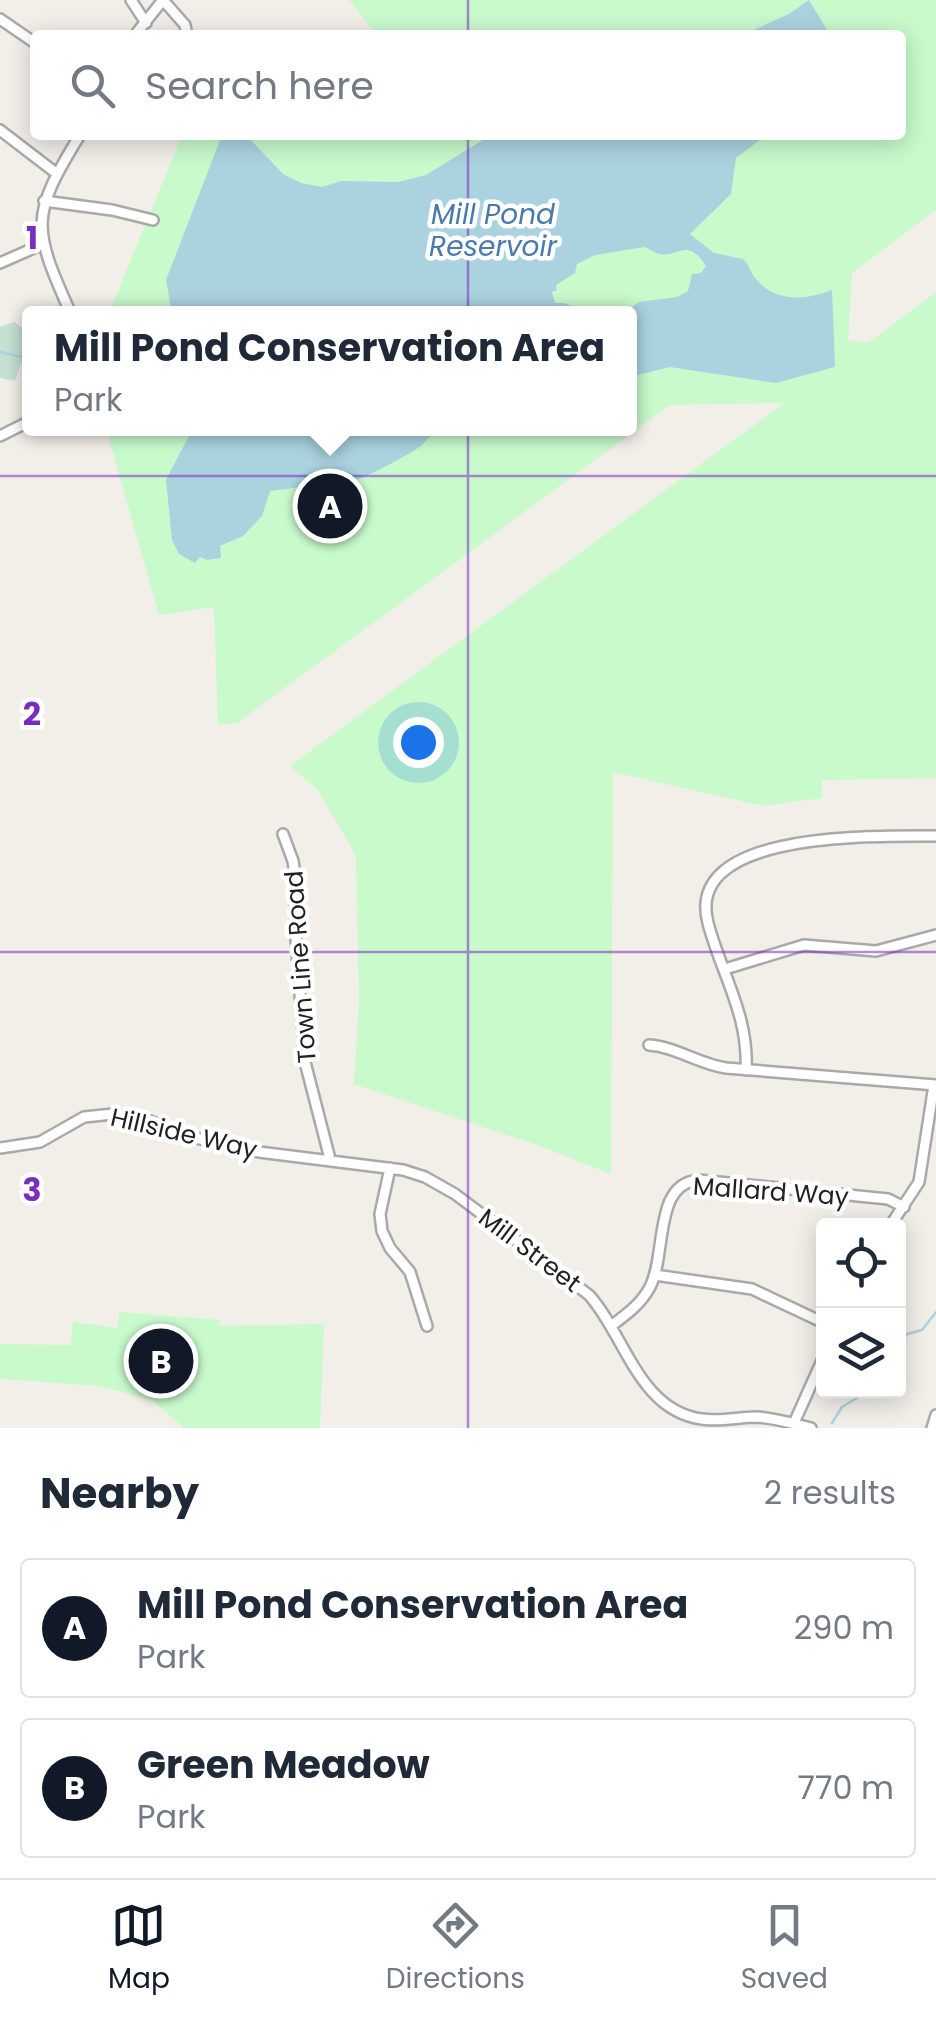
<!DOCTYPE html>
<html lang="en">
<head>
<meta charset="utf-8">
<style>
	:root { --surface:#fff; --page:#f2f2f3; --text:#1f2937; --muted:#747a83; --line:#e0e1e3; --accent:#111827 }
	body { margin:0; font-family:Poppins,sans-serif; background:var(--page); color:var(--text) }
	.controls { position:absolute; right:30px; bottom:30px; display:grid; overflow:hidden; border-radius:10px; box-shadow:0 5px 25px #0003 }
	.controls button { width:90px; height:90px; display:grid; place-items:center; padding:0; border:0; border-bottom:2px solid var(--line); background:var(--surface); color:var(--text); font:50px sans-serif }
	.you { position:absolute; left:418px; top:742px; width:35px; height:35px; margin:-25px; border:8px solid #fff; border-radius:50%; background:#1a73e8; box-shadow:0 0 0 15px #1a73e833 }
	.badge { display:grid; place-items:center; width:65px; height:65px; border-radius:50%; background:var(--accent); color:#fff; font-size:32px; font-weight:700 }
	.pin { position:absolute; translate:-50% -50%; border:5px solid #fff; box-shadow:0 2px 10px #0006 }
	.popup { position:absolute; left:22px; top:306px; width:615px; height:130px; box-sizing:border-box; display:grid; place-content:center; border-radius:10px; background:var(--surface); filter:drop-shadow(0 2px 8px #0005); font-size:32px; white-space:nowrap; color:var(--muted) }
	.popup b { font-size:38px; color:var(--text) }
	.popup::after { content:''; position:absolute; left:50%; top:100%; margin-left:-20px; border:20px solid transparent; border-top-color:var(--surface) }
	.list { margin:0; padding:0; list-style:none }
	h2 { display:flex; justify-content:space-between; align-items:center; height:130px; margin:0; padding:0 40px; font-size:42px }
	h2 small { font-size:32px; font-weight:400; color:var(--muted) }
	.list li { display:grid; grid-template-columns:65px 1fr auto; gap:30px; align-items:center; box-sizing:border-box; height:140px; margin:0 20px 20px; padding:0 20px; border:2px solid var(--line); border-radius:10px }
	.list b { display:block; font-size:38px; white-space:nowrap }
	.list p { margin:0; font-size:32px; white-space:nowrap; color:var(--muted) }
	.list em { font-size:32px; font-style:normal; color:var(--muted) }
	.icon { flex:none; width:55px; height:55px; fill:none; stroke:currentColor; stroke-width:2; stroke-linecap:round; stroke-linejoin:round }
	.map { position:relative; flex:none; width:936px; height:1428px; overflow:hidden }
	.search { position:absolute; background:var(--surface); box-shadow:0 5px 25px #0003; left:30px; right:30px; top:30px; height:110px; display:flex; align-items:center; gap:25px; box-sizing:border-box; padding:0 35px; border-radius:10px; color:var(--muted); font-size:38px }
	.sheet { height:450px; background:var(--surface) }
	nav { display:flex; justify-content:space-around; align-items:center; box-sizing:border-box; height:140px; border-top:2px solid var(--line); background:var(--surface); font-size:28px; color:var(--muted) }
	nav a { display:grid; justify-items:center; gap:5px }
	nav .on { color:var(--accent) }
	.map>svg:first-child { display:block }
	.wetland { fill:#c6e0d4 }
	.park { fill:#c8facc }
	.water { fill:#aad3df; fill-rule:evenodd }
	.lines { fill:none; stroke-linecap:round; stroke-linejoin:round }
	.stream { stroke:#aad3df; stroke-width:2.5 }
	.minor-casing { stroke:#a9a9a9; stroke-width:14 }
	.minor { stroke:#fff; stroke-width:9 }
	.grid { fill:none; stroke:#7b2cbf; stroke-width:2.5; stroke-opacity:0.55 }
	.labels { text-anchor:middle; stroke-width:9; stroke-linejoin:round; paint-order:stroke }
	.street-label { font-size:25px; fill:#222; stroke:#fff }
	.water-label { font-size:28px; font-style:italic; fill:#4a7aab; stroke:#fff }
	.grid-label { font-size:32px; text-anchor:middle; font-weight:bold; fill:#7b2cbf; stroke:#fff; stroke-width:9; stroke-linejoin:round; paint-order:stroke }
</style>
</head>
<body>
<div class="map">
<svg width="936" height="1428" viewBox="0 0 936 1428">
	<rect width="100%" height="100%" fill="#f2efe9"/>
	<path class="wetland" d="M14,322L30,333V362L21,363L15,381L0,378V327Z"/>
	<path class="park" d="M349,0H936V210L852,273L848,340L868,343L936,292V778L822,780V798L763,806L613,772L611,1174L540,1146L354,1084L359,1003L356,856L318,790L290,766L784,403L670,405L237,723L218,725L214,607L159,615L106,429L630,428V314L109,313L182,135H901V35H373V30Z
		M119,1312L220,1320V1326L324,1324L320,1428H184L152,1400L99,1386L0,1379V1344L71,1345L73,1322L118,1328Z"/>
	<path class="water" d="M809,0L830,35H742L789,14Z
		M222,135H246L283,174L301,183L322,187L341,181L398,182L426,175L491,135H766L736,158L731,194L690,234L714,253L743,259C750,266 750,272 756,279C775,303 807,300 832,290L835,367L776,383L670,367L630,377V314L172,313L166,280ZM644,247C650,249 654,253 660,254C678,258 687,236 706,266L701,273L692,274L688,291L677,297L639,302L624,313L582,310L564,303H555L552,292L557,290L556,285L575,273L577,264L595,255Z
		M193,428H440V429C432,433 429,438 422,445C413,453 355,484 343,484C336,484 326,478 320,476L301,487L270,491L262,516L243,536L220,546L221,558L207,560L200,557L195,563L179,554L172,540L166,480Z"/>
	<g class="lines">
		<path class="stream" d="M0,352L30,359
			M898,1348L907,1334L922,1330L936,1312
			M832,1423L842,1407L870,1390"/>
		<defs>
			<path id="minor" d="M131,0L146,23
				M163,0L185,25L187,35
				M0,19L35,43
				M135,35L163,0
				M0,130L56,173
				M44,201L112,210L153,220
				M0,263L43,244
				M71,314C32,227 30,216 80,135
				M0,436L30,421
				M283,834L293,861L296,881L295,925L305,1062L330,1159
				M725,969L804,945L876,951L936,935
				M649,1045C676,1047 699,1064 726,1068L936,1085
				M746,1070C749,1015 721,973 708,923C683,828 883,837 936,836
				M0,1148L40,1142L84,1117L113,1114L145,1119L191,1137L259,1152L403,1170L425,1177L455,1194L589,1295C625,1335 639,1411 702,1419C720,1422 739,1417 757,1417C775,1418 793,1423 811,1428
				M390,1168L380,1214L382,1231L390,1248L410,1272L427,1326
				M890,1226L919,1182L934,1085
				M655,1275L752,1289L824,1323
				M611,1326C627,1314 641,1304 650,1287C667,1254 653,1183 699,1180L888,1199L904,1207
				M794,1423L824,1356
				M932,1428L936,1415"/>
		</defs>
		<use href="#minor" class="minor-casing"/>
		<use href="#minor" class="minor"/>
	</g>
	<path class="grid" d="M468,0V35M468,135V1428M0,476H936M0,952H936"/>
	<g class="labels">
		<g class="street-label">
			<text transform="translate(300 967) rotate(-94)" y="9">Town Line Road</text>
			<text transform="translate(184 1133) rotate(13)" y="9">Hillside Way</text>
			<text transform="translate(771 1191) rotate(4)" y="9">Mallard Way</text>
			<text transform="translate(530 1250) rotate(37)" y="9">Mill Street</text>
		</g>
		<g class="water-label">
			<text x="493" y="224">Mill Pond<tspan x="493" dy="32">Reservoir</tspan></text>
		</g>
	</g>
	<g class="grid-label">
		<text x="32" y="249">1</text>
		<text x="32" y="725">2</text>
		<text x="32" y="1201">3</text>
	</g>
</svg>
<div class="controls">
<button><svg class="icon" aria-label="locate" viewBox="0 0 24 24"><circle cx="12" cy="12" r="6"/><path d="M12 2v4M12 18v4M2 12h4M18 12h4"/></svg></button>
<button><svg class="icon" aria-label="layers" viewBox="0 0 24 24"><path d="M12 4l9 5-9 5-9-5zM3 14l9 5 9-5"/></svg></button>
</div>
<div class="you"></div>
<div class="pin badge" style="left:330px;top:506px">A</div>
<div class="popup"><b>Mill Pond Conservation Area</b>Park</div>
<div class="pin badge" style="left:161px;top:1361px">B</div>
<div class="search"><svg class="icon" aria-label="search" viewBox="0 0 24 24"><circle cx="10" cy="10" r="6"/><path d="M15 15l6 6"/></svg>Search here</div>
</div>
<section class="sheet">
<h2>Nearby<small>2 results</small></h2>
<ul class="list">
<li><span class="badge">A</span><div><b>Mill Pond Conservation Area</b><p>Park</p></div><em>290 m</em></li>
<li><span class="badge">B</span><div><b>Green Meadow</b><p>Park</p></div><em>770 m</em></li>
</ul>
</section>
<nav>
<a class="on"><svg class="icon" aria-label="map" viewBox="0 0 24 24"><path d="M3 6l6-2 6 2 6-2v14l-6 2-6-2-6 2zM9 4v14M15 6v14"/></svg>Map</a>
<a><svg class="icon" aria-label="directions" viewBox="0 0 24 24"><path d="M12 3l9 9-9 9-9-9zM9 14v-3h6M13 9l2 2-2 2"/></svg>Directions</a>
<a><svg class="icon" aria-label="saved" viewBox="0 0 24 24"><path d="M7 4h10v16l-5-4-5 4z"/></svg>Saved</a>
</nav>
</body>
</html>
